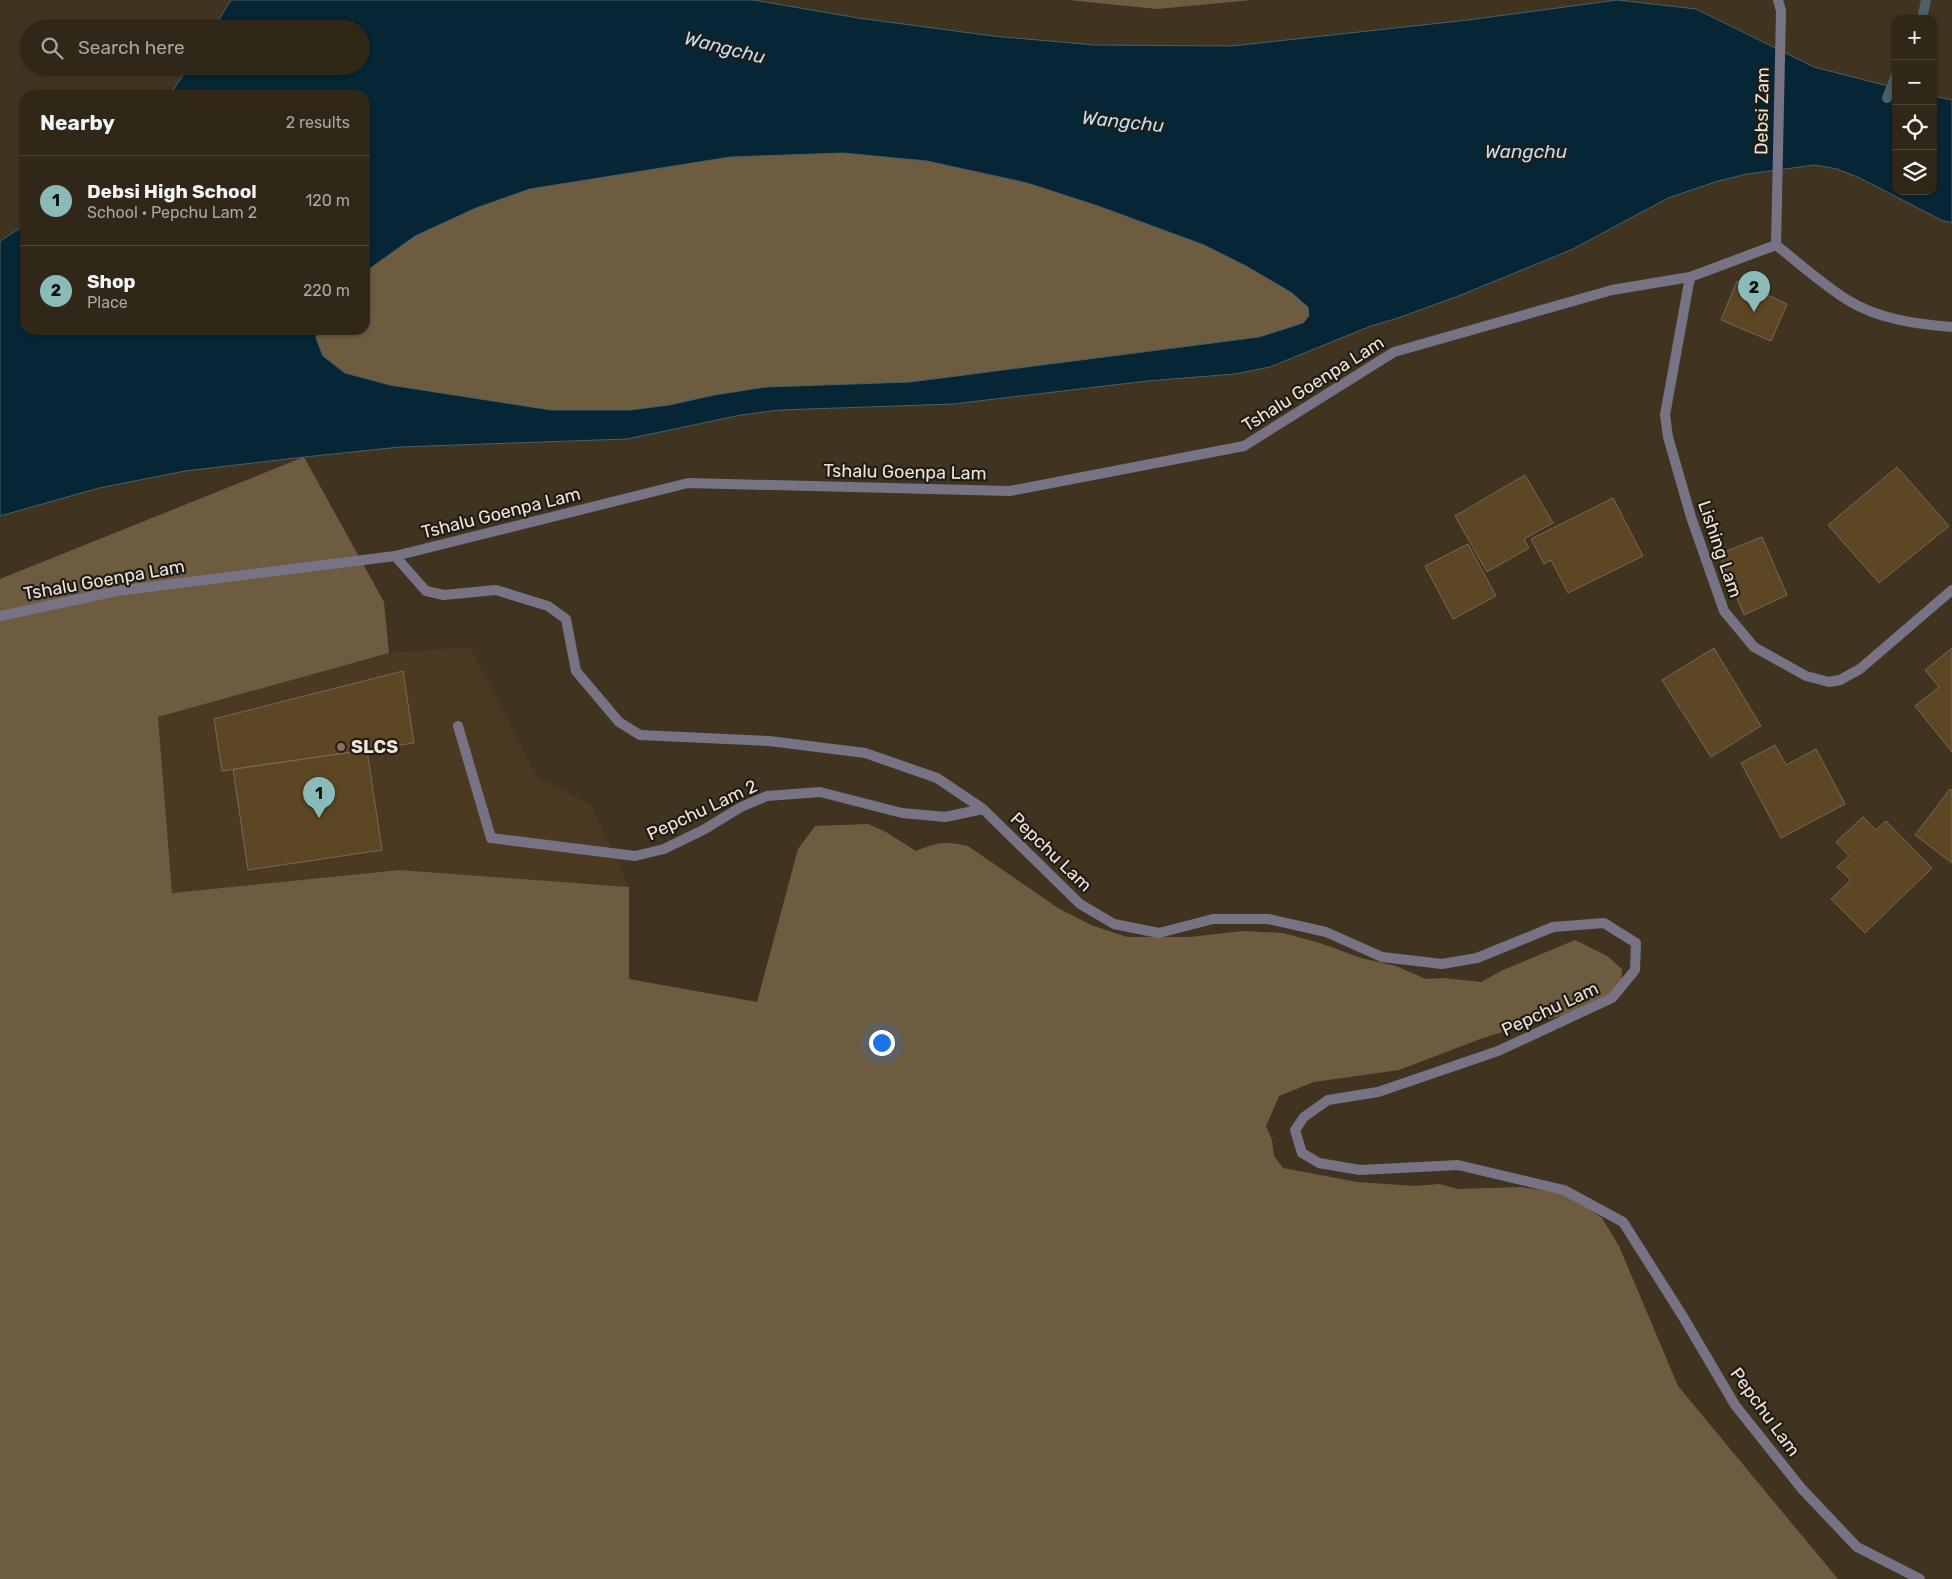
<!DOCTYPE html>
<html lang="en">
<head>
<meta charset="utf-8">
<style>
	:root { --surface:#302719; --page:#382f22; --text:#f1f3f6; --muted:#a8a5a2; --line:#4b4438; --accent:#8bbbb9 }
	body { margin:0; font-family:Rubik,sans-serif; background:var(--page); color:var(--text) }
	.controls { position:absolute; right:15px; top:15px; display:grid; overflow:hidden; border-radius:10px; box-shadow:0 1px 4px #0004 }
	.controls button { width:45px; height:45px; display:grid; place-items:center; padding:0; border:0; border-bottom:1px solid var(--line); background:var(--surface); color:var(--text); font:25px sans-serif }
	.you { position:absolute; left:881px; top:1042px; width:18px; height:18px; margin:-12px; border:4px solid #fff; border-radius:50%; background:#1a73e8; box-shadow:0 0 0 8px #1a73e833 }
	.badge { display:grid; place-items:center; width:32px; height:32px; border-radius:50%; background:var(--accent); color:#111; font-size:16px; font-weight:700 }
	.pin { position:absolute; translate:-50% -41px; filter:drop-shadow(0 1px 2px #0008) }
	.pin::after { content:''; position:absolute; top:26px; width:18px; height:15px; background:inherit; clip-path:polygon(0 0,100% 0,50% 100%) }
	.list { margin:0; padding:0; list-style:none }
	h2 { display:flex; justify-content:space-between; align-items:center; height:65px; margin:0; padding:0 20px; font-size:21px }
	h2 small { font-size:16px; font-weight:400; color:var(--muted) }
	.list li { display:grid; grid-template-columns:32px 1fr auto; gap:15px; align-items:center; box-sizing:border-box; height:90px; padding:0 20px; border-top:1px solid var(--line) }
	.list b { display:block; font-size:19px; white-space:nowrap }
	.list p { margin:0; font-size:16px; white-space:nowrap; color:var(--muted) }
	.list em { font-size:16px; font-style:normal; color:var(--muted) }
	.icon { flex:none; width:28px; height:28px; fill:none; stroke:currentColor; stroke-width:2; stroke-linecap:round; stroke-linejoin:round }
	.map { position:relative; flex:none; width:1952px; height:1579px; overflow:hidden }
	.search { position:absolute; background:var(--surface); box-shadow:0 1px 4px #0004; left:20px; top:20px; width:350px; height:55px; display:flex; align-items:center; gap:12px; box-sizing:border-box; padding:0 18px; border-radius:28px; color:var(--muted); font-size:19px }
	.panel { position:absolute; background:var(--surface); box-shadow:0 1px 4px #0004; left:20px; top:90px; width:350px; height:245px; border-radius:15px }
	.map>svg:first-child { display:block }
	.built { fill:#4b3a21 }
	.green { fill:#6e5c41 }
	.water { fill:#062635; stroke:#4b5f66 }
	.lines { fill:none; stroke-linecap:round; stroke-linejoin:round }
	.stream { stroke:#4b5f66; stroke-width:10 }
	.building { fill:#5c4624; stroke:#766954 }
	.minor { stroke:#777384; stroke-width:10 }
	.education-dot { fill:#8d6e63; stroke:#221c14; stroke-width:2 }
	.labels { text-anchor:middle; stroke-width:4.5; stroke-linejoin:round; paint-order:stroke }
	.street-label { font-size:18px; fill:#ece4d9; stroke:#221c14 }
	.poi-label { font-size:18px; font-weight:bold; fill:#ece4d9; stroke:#221c14; text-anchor:start }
	.water-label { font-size:19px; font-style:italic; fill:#b8dff7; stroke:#221c14 }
</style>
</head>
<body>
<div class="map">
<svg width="1952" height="1579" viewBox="0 0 1952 1579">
	<rect width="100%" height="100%" fill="#403421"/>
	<path class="built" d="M470,647L537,777L591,805L629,887L400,870L172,893L158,717L389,653Z"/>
	<path class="green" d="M1068,0H1252L1157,9Z
		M843,153L927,161L1027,183L1098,206L1204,245L1246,266L1292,293L1308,307L1309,316L1303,323L1259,337L910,382L766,387L714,395L669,405L630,410H551L390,385L345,373L323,356L316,338L319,330H365V272L415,236L476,208L530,189L730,157Z
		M304,457L384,602L389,653L158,717L172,893L400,870L629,887V979L757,1002L798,849L815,826L868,824L886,832L916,851C937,842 947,841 968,846L1058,908L1091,925L1127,937H1190L1243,931L1283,933L1320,943L1361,958L1396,966L1426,979L1444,978L1481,982L1503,970L1575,940L1607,956L1622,969L1621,985L1606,1000L1574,1013L1535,1022L1483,1038L1399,1070L1314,1082L1279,1096L1266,1126L1272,1140L1274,1156L1283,1168L1357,1182L1415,1186L1439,1184L1458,1189L1521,1187L1554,1192L1570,1196L1602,1218L1619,1246L1678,1386L1838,1579H0V579Z"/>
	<path class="water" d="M231,0H753L858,18L993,36L1094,45L1232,46L1468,20L1617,0L1696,9L1814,67L1896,88V191H1933V96L1952,100V223L1941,220L1860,178L1837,169L1815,165L1747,174L1718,181L1668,198L1573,249L1461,295L1398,318L1371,326L1270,367L1235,374L1147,381L953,404L780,410L741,415L627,439L400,447L304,457L185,471L99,488L0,516V241L25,225V330H319L316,338L323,356L345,373L390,385L551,410H630L669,405L714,395L766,387L910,382L1259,337L1303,323L1309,316L1308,307L1292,293L1246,266L1204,245L1098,206L1027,183L927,161L843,153L730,157L530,189L476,208L415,236L365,272V95H170L189,66H361V29H213Z"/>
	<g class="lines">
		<path class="stream" d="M1922,19L1926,0
			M1887,98L1896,76"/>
	</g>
	<path class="building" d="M1737,281L1787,304L1771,341L1721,320Z
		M1897,467L1949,526L1879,583L1828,525Z
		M1525,475L1553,523L1524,539L1529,548L1487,572L1455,516Z
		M1613,498L1643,556L1568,593L1551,560L1544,564L1531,539Z
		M1762,537L1787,595L1744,615L1719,554Z
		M1468,544L1496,596L1453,619L1425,566Z
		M1714,648L1761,726L1711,757L1662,680Z
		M1952,648V752L1915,706L1939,687L1925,670Z
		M403,671L414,743L222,771L214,719Z
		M1775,745L1786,765L1816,749L1845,804L1781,838L1741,763Z
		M367,750L382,850L248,870L233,769Z
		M1950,789L1952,790V863L1915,835Z
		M1863,817L1876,830L1886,821L1932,868L1865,933L1831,899L1851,880L1837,867L1849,856L1836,842Z"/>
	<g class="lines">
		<path class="minor" d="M1776,245L1781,11L1778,0
			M1776,245C1799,263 1821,283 1846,299C1877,319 1915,324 1952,327
			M1690,277L1665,415L1668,437L1691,517L1724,611L1754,647L1806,676L1829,682L1840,680L1860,669L1952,590
			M395,556L426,591L444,595L496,590L548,606L566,619L576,671L619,722L640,735L769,741L865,753L937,778L983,809L1080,904L1114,924L1159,933L1213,919H1268L1326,932L1382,957L1442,964L1477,958L1553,927L1604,923L1636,943L1635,970L1612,998L1498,1051L1378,1092L1328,1100L1304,1117L1295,1130L1302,1153L1319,1163L1360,1170L1458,1165L1564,1190L1623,1222L1682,1315L1735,1405L1802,1489L1857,1547L1920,1579
			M0,616L117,591L395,556L688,483L1010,491L1244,446L1394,352L1612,290L1690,277L1776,245
			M458,726L491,838L635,856L664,849L705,829L741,807L767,796L820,792L902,813L945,817L983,809"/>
	</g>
	<circle class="education-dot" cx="341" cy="747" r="5"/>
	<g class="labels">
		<g class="street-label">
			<text transform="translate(1762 111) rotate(-89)" y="6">Debsi Zam</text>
			<text transform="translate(1313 384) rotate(-32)" y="6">Tshalu Goenpa Lam</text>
			<text transform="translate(905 472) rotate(1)" y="6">Tshalu Goenpa Lam</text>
			<text transform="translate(501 513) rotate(-14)" y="6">Tshalu Goenpa Lam</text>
			<text transform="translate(1720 549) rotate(71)" y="6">Lishing Lam</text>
			<text transform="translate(104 580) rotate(-10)" y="6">Tshalu Goenpa Lam</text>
			<text transform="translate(702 810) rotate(-25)" y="6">Pepchu Lam 2</text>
			<text transform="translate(1051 852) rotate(44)" y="6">Pepchu Lam</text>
			<text transform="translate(1550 1009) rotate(-25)" y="6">Pepchu Lam</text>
			<text transform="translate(1765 1412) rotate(54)" y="6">Pepchu Lam</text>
		</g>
		<g class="poi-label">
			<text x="351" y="753">SLCS</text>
		</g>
		<g class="water-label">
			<text transform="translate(725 47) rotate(14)" y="7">Wangchu</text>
			<text transform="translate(1123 121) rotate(6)" y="7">Wangchu</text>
			<text x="1526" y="158">Wangchu</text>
		</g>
	</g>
</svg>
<div class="controls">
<button>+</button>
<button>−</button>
<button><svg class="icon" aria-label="locate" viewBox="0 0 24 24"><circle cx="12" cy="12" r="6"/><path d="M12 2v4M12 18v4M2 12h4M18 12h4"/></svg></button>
<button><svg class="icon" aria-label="layers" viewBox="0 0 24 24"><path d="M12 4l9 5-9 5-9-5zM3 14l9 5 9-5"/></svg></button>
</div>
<div class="you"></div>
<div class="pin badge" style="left:319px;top:818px">1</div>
<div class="pin badge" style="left:1754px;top:312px">2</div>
<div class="search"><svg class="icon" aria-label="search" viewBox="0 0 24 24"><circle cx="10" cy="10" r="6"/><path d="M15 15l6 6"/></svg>Search here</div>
<section class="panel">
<h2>Nearby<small>2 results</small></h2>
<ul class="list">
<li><span class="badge">1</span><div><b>Debsi High School</b><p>School · Pepchu Lam 2</p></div><em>120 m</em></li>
<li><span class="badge">2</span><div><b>Shop</b><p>Place</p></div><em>220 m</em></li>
</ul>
</section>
</div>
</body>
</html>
